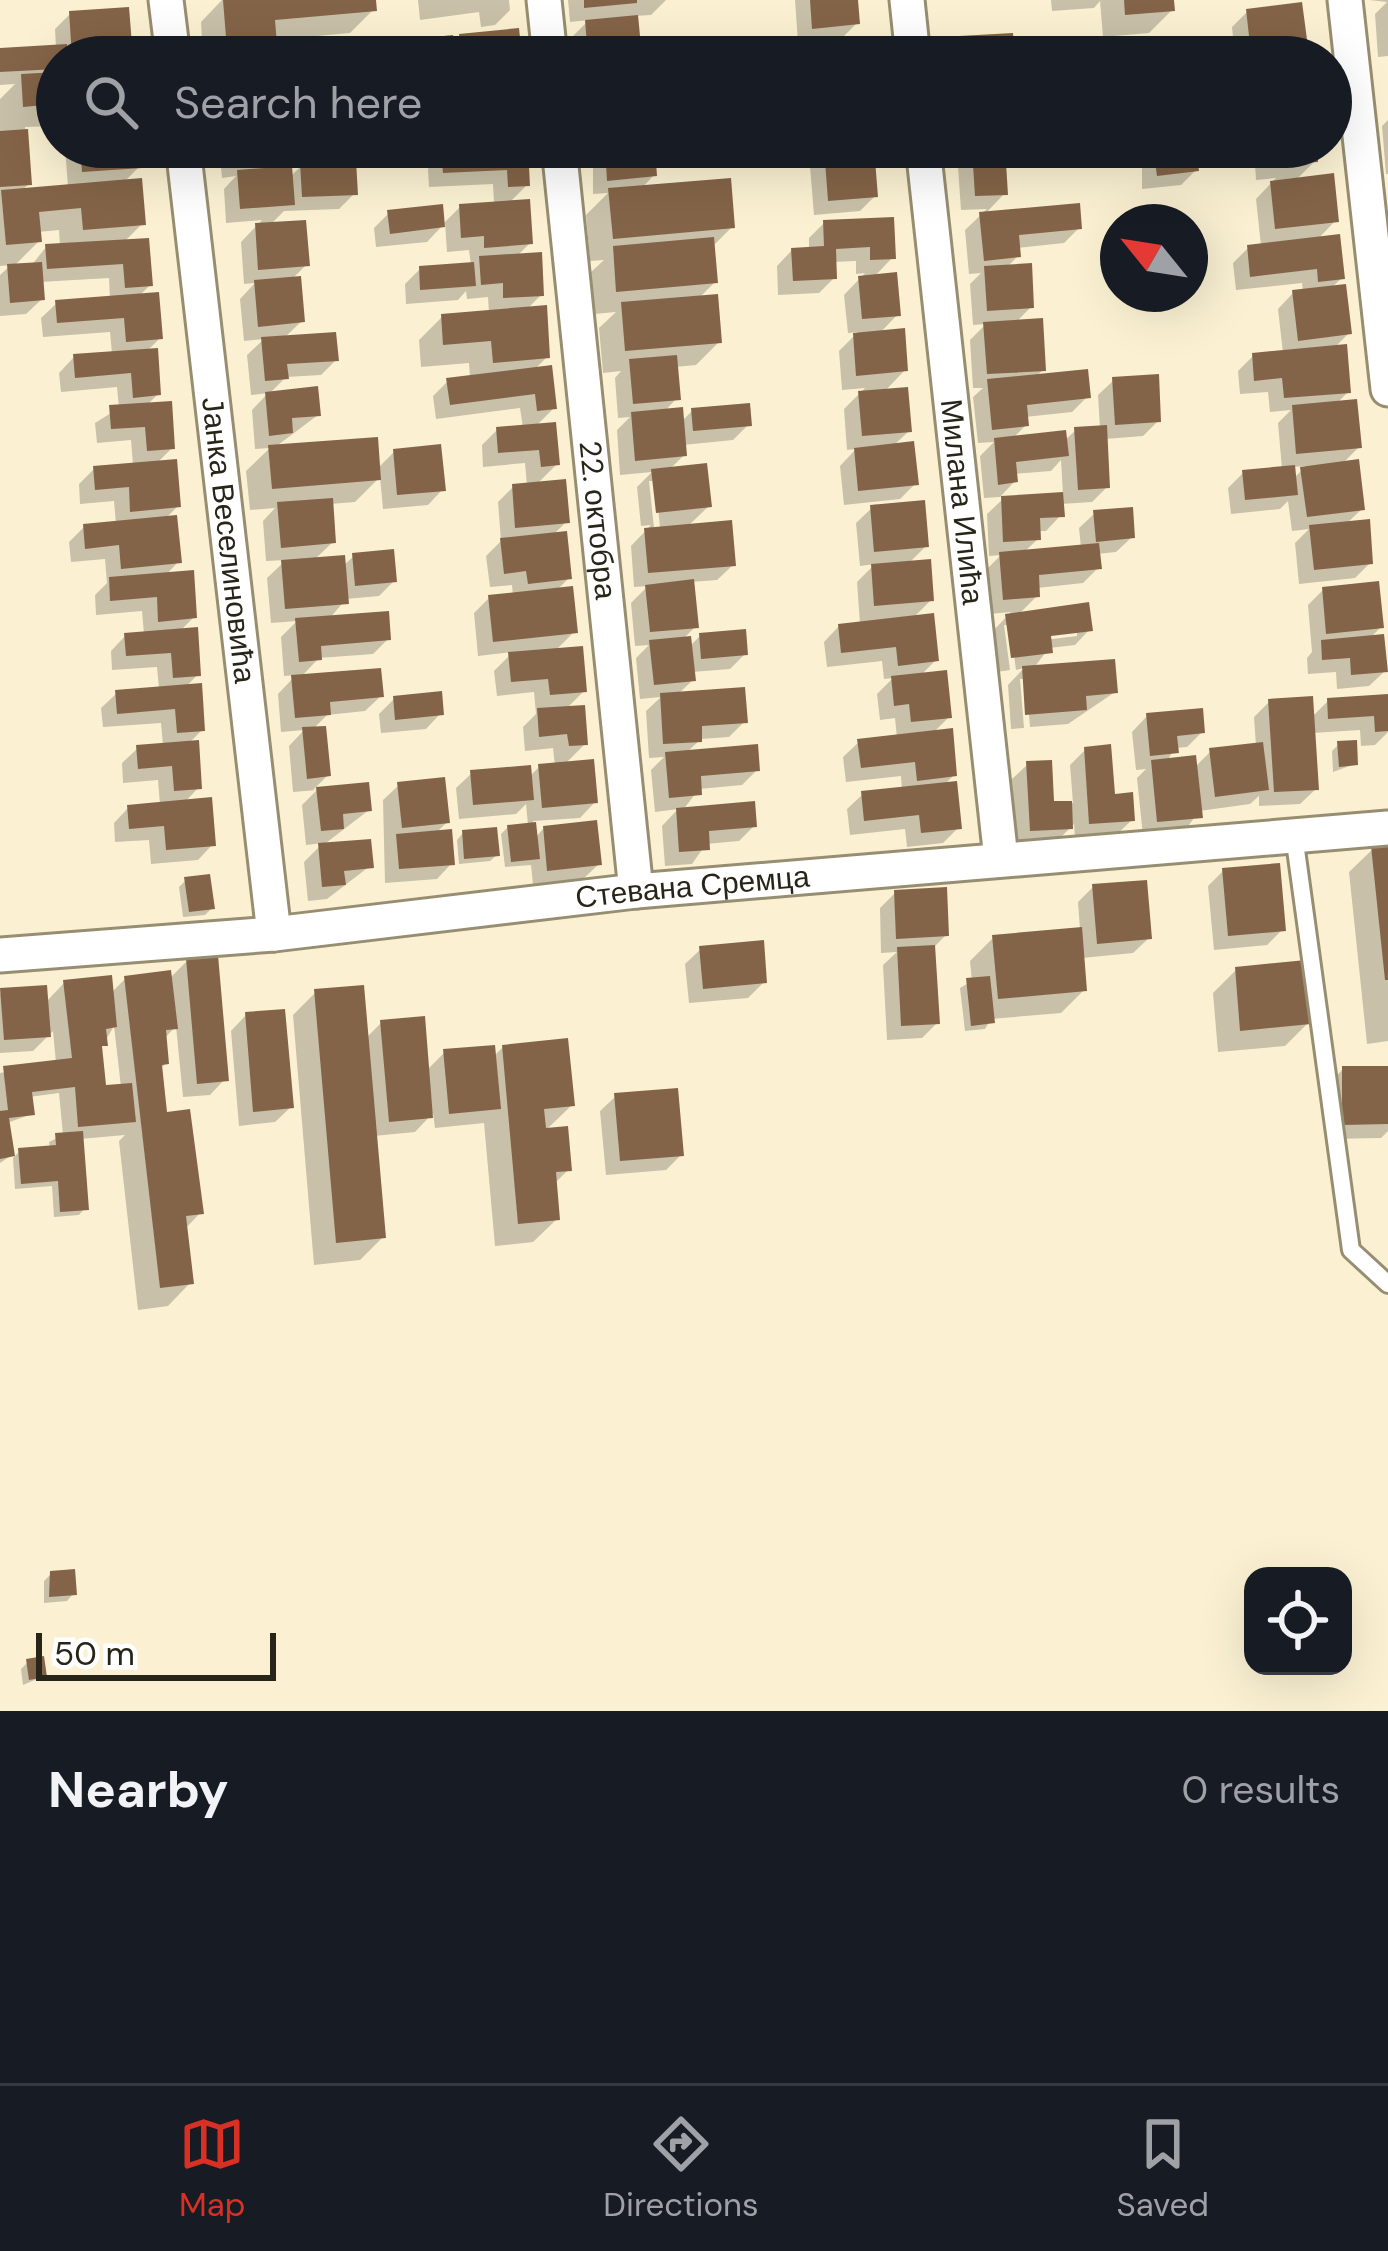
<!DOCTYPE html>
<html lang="en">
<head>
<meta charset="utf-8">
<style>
	:root { --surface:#171b24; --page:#20242c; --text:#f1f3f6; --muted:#9ea1a6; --line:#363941; --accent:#d93025 }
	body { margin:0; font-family:"DM Sans",sans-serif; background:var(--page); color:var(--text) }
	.controls { position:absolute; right:36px; bottom:36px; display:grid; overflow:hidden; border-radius:24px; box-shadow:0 12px 48px #0002 }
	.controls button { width:108px; height:108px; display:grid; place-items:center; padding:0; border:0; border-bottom:3px solid var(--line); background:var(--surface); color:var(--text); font:60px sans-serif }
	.compass { position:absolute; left:1100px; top:204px; width:108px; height:108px; border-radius:50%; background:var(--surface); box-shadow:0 12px 48px #0002; rotate:300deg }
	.scale { position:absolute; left:36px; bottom:30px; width:240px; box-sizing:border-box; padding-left:12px; border:6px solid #272418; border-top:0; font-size:33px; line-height:42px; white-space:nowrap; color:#272418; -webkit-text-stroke:9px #fff; paint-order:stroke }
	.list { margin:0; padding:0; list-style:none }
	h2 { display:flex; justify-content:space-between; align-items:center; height:156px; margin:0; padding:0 48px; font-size:51px }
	h2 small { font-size:39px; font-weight:400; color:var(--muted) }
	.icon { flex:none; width:66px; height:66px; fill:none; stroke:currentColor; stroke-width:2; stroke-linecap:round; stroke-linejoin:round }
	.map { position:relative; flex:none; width:1388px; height:1711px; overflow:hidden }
	.search { position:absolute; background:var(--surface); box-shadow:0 12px 48px #0002; left:36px; right:36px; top:36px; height:132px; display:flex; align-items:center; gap:30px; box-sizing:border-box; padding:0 42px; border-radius:66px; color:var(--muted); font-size:45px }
	.sheet { height:372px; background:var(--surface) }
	nav { display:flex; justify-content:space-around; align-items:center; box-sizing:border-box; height:168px; border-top:3px solid var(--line); background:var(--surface); font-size:33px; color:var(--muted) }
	nav a { display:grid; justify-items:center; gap:6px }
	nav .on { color:var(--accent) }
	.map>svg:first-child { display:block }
	.shadow { fill:#0003; fill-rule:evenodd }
	.building { fill:#846448 }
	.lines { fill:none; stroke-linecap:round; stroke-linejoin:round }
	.service-casing { stroke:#978e71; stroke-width:22 }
	.minor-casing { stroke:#978e71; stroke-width:39 }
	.service { stroke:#fff; stroke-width:16 }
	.minor { stroke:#fff; stroke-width:33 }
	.labels { text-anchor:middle; stroke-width:12; stroke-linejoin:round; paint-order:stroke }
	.street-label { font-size:30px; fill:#272418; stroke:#fff }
</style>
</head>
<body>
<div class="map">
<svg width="1388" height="1711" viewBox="0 0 1388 1711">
	<rect width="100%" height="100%" fill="#fbf1d2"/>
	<path class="shadow" d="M222,0H373V10L350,33L274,40L261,57H203L201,22Z
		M418,0H509L510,10L495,25L481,27L479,12L420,20Z
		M568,0H666L651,15L635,16L639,57H573L571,38L589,20L570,22Z
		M795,0H855L857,23L841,39L798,43Z
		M1051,0H1171L1172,10L1149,33L1103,37L1100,1L1094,8L1052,11Z
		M1369,0H1388V56L1378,57L1375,14L1387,2Z
		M1247,12L1304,46L1293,57H1235L1232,27Z
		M70,14L130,57H57V126L25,127L29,184L21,191L68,187L65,147H138L139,167L123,183L143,223L124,242L150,285L139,296L160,338L146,352L158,394L147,405L172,448L157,463L178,506L165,519L178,562L166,575L194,617L179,632L198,674L186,687L202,730L188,744L199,787L184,803L213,844L198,860L151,864L149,840L115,842L114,823L129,807L160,805L158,780L123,783L122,763L138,748L163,746L161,723L103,727L101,708L117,693L159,689L157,667L112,670L111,651L126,635L144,634L142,611L96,615L95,595L107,583L105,559L71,562L69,542L84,527L116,524L114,501L80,504L79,484L94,469L133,465L131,440L97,443L95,423L119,408L117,387L61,392L59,373L74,357L112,354L110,332L43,337L41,318L57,303L110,299L109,278L40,282L42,299L26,314L0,316V275L11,265L0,266V99L15,84L0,85V51L56,48L55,29ZM59,230L60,246L46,247L31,266L13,267L39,241L38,232Z
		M460,37L519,57H393L406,43L451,46Z
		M961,39L1012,57H946Z
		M1388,120V174H1386L1382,126Z
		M219,147H283L284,157L271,171L290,177L302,165L355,193L339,209L284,211L270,225L306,265L291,280L302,321L284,338L336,360L321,375L286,377L269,394L318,415L274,448L377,469L394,452L443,489L428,505L383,509L380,477L355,502L330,504L333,542L314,560L343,566L354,556L394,581L379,596L346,599L330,618L388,639L373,654L319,658L300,678L381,696L365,711L327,715L312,730L328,775L313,790L367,785L369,810L322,846L370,866L327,899L308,901L304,862L323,843L306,845L302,805L317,790L293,792L289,746L304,730L281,732L278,694L296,675L284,676L281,637L297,621L271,623L267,578L286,560L266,561L263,521L275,508L250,510L246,471L270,448L255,449L252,410L268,393L251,395L247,355L264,339L244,341L240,299L255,283L244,284L241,242L262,220L226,223L224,189L236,176L222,178Z
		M481,147H502L527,185L509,203L530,243L516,257L541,295L526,310L547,357L534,370L554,408L535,427L557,464L536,485L566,522L553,535L569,578L556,591L574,632L555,651L584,691L566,709L585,744L564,765L595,802L580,818L533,821L535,838L544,828L599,864L583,879L533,885L531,865L505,867L501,834L508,827L528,825L526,804L516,814L459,819L456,788L472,773L529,777L539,767L555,766L553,748L525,751L523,727L536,714L534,692L497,696L494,671L513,652L478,656L474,613L489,598L513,596L512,585L490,587L486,556L501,541L498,502L513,487L527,486L525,463L483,467L482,445L497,430L523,428L520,408L436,419L433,396L448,381L470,378L469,363L421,367L419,340L442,317L489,313L488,297L467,299L466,291L458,300L406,304L405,284L420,269L471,265L469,250L447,252L445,223L427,242L376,247L374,228L389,213L442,225L460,207L494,204L493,184L429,187L428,169L443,153Z
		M593,147H652L654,175L641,189L732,227L712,247L715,282L698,299L719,342L696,365L675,367L677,398L664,412L681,422L692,411L748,425L733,440L683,445L684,455L669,470L709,506L687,527L733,565L717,580L691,582L696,626L682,640L689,647L700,636L745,654L730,669L692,672L693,680L677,695L745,721L729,737L701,739L686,753L757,770L742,785L699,789L683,810L754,826L739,841L706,844L692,864L665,866L662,826L678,809L655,812L651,770L664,757L649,758L646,711L661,697L640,699L636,658L649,645L635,646L631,603L648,586L634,587L631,546L651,525L641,526L637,487L652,472L620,475L617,430L630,417L618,418L615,378L621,371L603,373L599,328L616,312L594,314L591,272L604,260L590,261L586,215L608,193L593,194ZM649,481H655L660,527L654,528Z
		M816,147H871L875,196L860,211L814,215L809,154Z
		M957,147H995L1005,193L984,215L1079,228L1064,243L1017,248L1018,256L1006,268L1031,307L1015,323L1043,370L1035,377L1087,397L1072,412L1025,417L1026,425L1012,439L1064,441L1076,430L1100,428L1098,395L1114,380L1158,421L1143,436L1105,439L1107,487L1092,502L1061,504V515L1046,531H1037L1038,539L1023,553L1081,548L1079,528L1095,513L1132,537L1116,552L1097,554L1098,568L1083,583L1037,588V596L1018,615L1090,629L1075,645L1049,648L1033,669L1115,692L1068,724L1030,727L1026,679H1020L1024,728L1011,729L1008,685L1024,668L1016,670L1010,625H1004L1010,670L997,672L992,632L1011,612L989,614L985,571L1001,555L989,556L987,514L1003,499L1063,495L1061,460L1051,471L1014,474L1015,481L1000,497L984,498L980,456L994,442L978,443L973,397L983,388H973L970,340L986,324L973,325L970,284L981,273L969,274L965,230L987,209L961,210L958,167L972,152L958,153ZM1077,630V636L1036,641L1035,635Z
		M1142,147H1193L1196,170L1181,185L1142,189Z
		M1227,147H1314L1315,161L1295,181L1336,220L1317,240L1342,278L1330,289L1349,333L1334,348L1348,392L1336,404L1359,447L1341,465L1362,509L1346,524L1370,563L1355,578L1299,584L1295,543L1309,529L1292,531L1288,501L1280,509L1231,514L1228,488L1243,473L1282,469L1278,423L1291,410L1270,412L1268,392L1240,394L1238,371L1253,356L1283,353L1278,309L1293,293L1303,292L1302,283L1236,290L1233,263L1248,248L1261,246L1256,199L1276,178L1256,180L1255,164L1228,166ZM1306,466L1294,478L1293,467Z
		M824,223L893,257L873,278L898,314L879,334L905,370L884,392L909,431L893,446L915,484L900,499L844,505L840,466L856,449L847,450L844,409L865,388L842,390L839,351L858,332L848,333L844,295L865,273L856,274V261L833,262L834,278L819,293L778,295L777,266L792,250H809V238Z
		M876,504L926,546L908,564L931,600L912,619L936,660L920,676L949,717L932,734L954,775L944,785L958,828L943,843L907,847L905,829L850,835L847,809L863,794L902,790L901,776L846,782L843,757L859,742L897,738L895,718L880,720L877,694L893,678L884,679L882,661L827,667L824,642L839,626L860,624L857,582L875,564L860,566L856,523Z
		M1323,590L1381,627L1369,639L1385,671L1369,686L1337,689L1336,672L1308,674L1307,658L1312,652L1308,605Z
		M1388,697V732L1375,745L1361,746L1360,730L1312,733L1316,789L1300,804L1259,806V796L1250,804L1199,811L1184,832L1143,836L1137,778L1146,769L1136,770L1132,732L1147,716L1202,732L1187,747L1175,748L1167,761L1194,768L1211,751L1256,746L1254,717L1269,702L1312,717L1328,701Z
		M394,699L441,713L426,729L381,733L379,714Z
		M1339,744L1355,764L1333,772L1332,751Z
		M1085,750L1132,820L1116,835L1075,838L1074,824L1055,843L1015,845L1012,779L1028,764L1051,804L1073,803L1070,765Z
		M399,785L447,822L436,833L452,863L437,879L385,883L383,800Z
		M463,833L497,855L490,861L459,864L457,840Z
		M1388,847V1041L1367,1044L1349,872L1373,849Z
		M1223,871L1282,930L1267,945L1214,950L1208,886Z
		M186,880L212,908L205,915L183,917L179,887Z
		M1093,887L1149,938L1133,953L1082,958L1084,990L1061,1013L991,1019L985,1029L965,1031L960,988L972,981L970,961L993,938L1080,930L1078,902Z
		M895,893L946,935L933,948L937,1023L922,1038L887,1040L883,965L897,952L881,953L880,908Z
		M701,949L764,982L748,998L689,1003L685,964Z
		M187,961L225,1079L210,1095L183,1097L176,1026L164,1039L166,1063L159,1070L164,1111L201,1212L185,1229L191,1282L168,1306L138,1310L119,1141L125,1135L80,1139L85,1208L79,1215L54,1217L52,1186L15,1189L13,1158L20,1151L50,1149L49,1142L63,1135L59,1093L29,1097L32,1114L7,1123L12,1155L0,1163V1073L56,1063L53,1031L33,1051L0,1053V993L46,1002L64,983L111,993L126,978L169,979ZM114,1026L121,1087L103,1089L100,1050Z
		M1236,970L1308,1023L1285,1046L1218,1052L1213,993Z
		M316,992L366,1038L381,1023L426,1071L445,1052L493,1057L503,1047L572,1105L545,1131L569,1169L554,1184L557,1219L533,1242L495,1246L484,1123L435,1128L433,1113L415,1132L374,1136L383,1237L360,1260L314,1265L293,1015Z
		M246,1015L291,1107L275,1122L239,1126L231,1031Z
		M1343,1069H1388V1131L1381,1138L1328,1139V1085Z
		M616,1096L681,1155L666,1170L606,1175L600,1111Z
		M51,1574L73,1594L67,1601L44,1603V1581Z
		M28,1662L44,1676L23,1685L21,1669Z"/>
	<path class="building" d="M223,0H376L377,11L275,20L277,45L227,50Z
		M584,0H637V3L584,8Z
		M810,0H858L860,24L812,29Z
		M1124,0H1174L1175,11L1125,15Z
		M1302,2L1308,47L1251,54L1246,9Z
		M129,7L133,57H72L69,11Z
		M638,15L642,57H588L585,20Z
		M519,28L522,57H461L459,34Z
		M1013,33L1015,57H961L959,36Z
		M453,35L455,57H407L405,40Z
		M67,44L68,57H57V69L0,72V48Z
		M863,45L864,57H814L813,49Z
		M57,72V104L23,107L21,74Z
		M28,129L32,185L0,187V131Z
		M80,147H141L142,168L82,172Z
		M235,147H286L287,158L237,164Z
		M528,147L530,186L508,187L507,170L443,173L441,150Z
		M605,147H655L657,176L607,181Z
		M824,147H874L878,197L828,201Z
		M1005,147L1008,195L975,196L972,149Z
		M1153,147H1196L1199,171L1157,176Z
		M1269,147H1317L1318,162L1271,166Z
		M356,160L358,195L302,197L300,162Z
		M292,166L295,205L240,209L237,170Z
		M1334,173L1339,222L1275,229L1270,181Z
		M142,178L146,225L83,230L81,208L39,212L42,242L6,245L1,190Z
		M731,178L735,228L613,239L608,188Z
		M530,199L533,244L484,248V236L461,238L459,204Z
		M1080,203L1082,229L1019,235L1021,257L984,261L979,212Z
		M443,204L445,227L390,234L387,210Z
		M894,217L896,259L870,260V247L836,249L837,279L793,281L791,248L824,246L823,220Z
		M306,220L310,266L258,270L255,223Z
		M1340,234L1345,279L1318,282L1317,269L1250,277L1247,245Z
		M714,237L718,283L616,292L613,246Z
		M149,238L153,286L125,288L123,264L47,269L45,244Z
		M542,252L544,296L503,298V283L481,285L479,256Z
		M42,262L45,300L10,303L7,264Z
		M474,262L476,286L420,290L419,266Z
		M1032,263L1034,308L987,311L984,266Z
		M897,272L901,316L862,319L858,276Z
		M301,276L305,322L258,327L254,280Z
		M1346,284L1352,334L1298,341L1292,290Z
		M159,292L163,339L126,342L124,318L57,323L55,300Z
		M718,294L722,343L625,351L621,302Z
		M547,305L550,358L493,363L491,341L443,345L441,314Z
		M1043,318L1046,371L987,374L983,322Z
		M905,328L908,371L856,376L853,333Z
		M336,332L339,361L287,364L289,379L265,381L261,337Z
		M1347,344L1351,393L1284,398L1282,378L1254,381L1252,353Z
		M158,348L161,395L133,398L131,373L75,378L73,354Z
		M677,355L681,400L633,404L629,359Z
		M552,365L557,409L537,411L535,394L450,405L446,378Z
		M1088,369L1091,398L1027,405L1029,426L992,430L987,379Z
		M1159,374L1161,422L1115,425L1112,377Z
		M318,386L321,416L292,418L293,433L269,436L265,392Z
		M908,387L912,432L862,436L858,391Z
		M1357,399L1362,448L1296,454L1292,405Z
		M172,401L175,449L147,451L145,427L111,429L109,405Z
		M750,403L752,426L693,431L691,408Z
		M683,407L687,456L635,461L631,412Z
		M556,422L560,465L541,467L539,450L498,453L496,427Z
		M1107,425L1110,488L1078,490L1074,427Z
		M1066,430L1069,456L1016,462L1018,482L998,485L994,438Z
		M378,437L381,480L272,489L268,445Z
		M914,441L919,485L858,491L854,448Z
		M441,444L446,491L397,495L393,449Z
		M177,459L181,507L130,512L129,487L95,490L93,466Z
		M1359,459L1365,510L1307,517L1300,467Z
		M707,463L712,507L656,513L651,469Z
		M1295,465L1298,495L1245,500L1242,470Z
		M566,479L570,523L515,528L512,484Z
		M1063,492L1065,517L1040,518L1041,540L1003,542L1001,496Z
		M333,498L336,543L281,548L277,502Z
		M925,500L929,547L874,552L870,505Z
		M1133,507L1135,538L1096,542L1093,510Z
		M177,515L182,563L121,569L119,545L85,549L83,524Z
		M1370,519L1373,564L1314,570L1309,525Z
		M732,520L736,566L648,573L644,528Z
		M567,531L572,579L528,584L526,571L504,574L500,538Z
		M1099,543L1102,569L1039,575L1040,597L1003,600L999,552Z
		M394,549L397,582L355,586L352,553Z
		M345,555L349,604L285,609L281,560Z
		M931,559L934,601L874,606L871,564Z
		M194,570L197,618L158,622L157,597L110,601L109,577Z
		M694,579L699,628L650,632L645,585Z
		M1379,581L1384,628L1326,634L1322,587Z
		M573,586L578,633L493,642L488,595Z
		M1089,602L1093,631L1051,636L1053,653L1011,658L1005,614Z
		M389,611L391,640L321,646L322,660L299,662L295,618Z
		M934,613L939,661L898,666L896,647L841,653L838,624Z
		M198,627L201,676L173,678L171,653L126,656L124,633Z
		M746,629L748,655L701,659L699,633Z
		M1384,634L1388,672L1351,675L1350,658L1322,660L1321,640Z
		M691,636L696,681L654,685L649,640Z
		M583,646L587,692L550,695L548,679L511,682L508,652Z
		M1115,659L1118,693L1086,696L1087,710L1025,715L1022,666Z
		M381,668L384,697L330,702L331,715L295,718L291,675Z
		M947,670L952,718L911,722L909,704L894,706L891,676Z
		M202,683L205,731L177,733L175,709L117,714L115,690Z
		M745,687L748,723L702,726V742L663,744L660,693Z
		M442,691L444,715L395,720L393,696Z
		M1388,694V731L1375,732L1374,716L1328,719L1327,698Z
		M1313,696L1319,790L1274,792L1268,699Z
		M585,705L588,745L569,746L567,734L539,737L537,708Z
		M1203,708L1205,733L1177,736L1179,753L1150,756L1146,713Z
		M326,726L331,776L307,779L302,727Z
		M953,728L957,776L917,781L915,762L861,768L857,739Z
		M199,740L202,789L174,791L172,766L138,769L136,745Z
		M1357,740L1358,765L1339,767L1337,741Z
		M1263,742L1269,790L1215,797L1209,748Z
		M758,744L760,771L701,776L702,795L669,798L665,752Z
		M1111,744L1115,794L1133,792L1135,821L1089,824L1084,747Z
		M1196,755L1203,818L1157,822L1151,760Z
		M594,759L598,803L542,808L538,764Z
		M1052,760L1054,801H1072L1073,829L1030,831L1026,761Z
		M531,765L534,800L473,805L470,770Z
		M445,777L450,823L402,828L397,782Z
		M957,781L962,829L921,833L919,815L864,821L861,791Z
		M369,782L372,811L343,814L344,829L321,831L316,787Z
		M212,797L216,846L166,850L164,826L129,829L127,805Z
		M755,801L757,827L709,831L710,850L679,852L676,808Z
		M597,820L602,865L547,871L543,826Z
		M536,822L540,859L511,862L507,825Z
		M497,827L500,856L464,859L462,830Z
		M452,829L455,865L399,869L396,834Z
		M371,839L374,868L344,871L346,885L322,887L318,843Z
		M1388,844V980H1385L1371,846Z
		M1280,863L1286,931L1228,936L1222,868Z
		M210,874L215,909L189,912L184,877Z
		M1147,880L1152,939L1097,944L1092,884Z
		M947,887L949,936L896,939L894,890Z
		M1082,927L1087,991L998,999L992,935Z
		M764,940L767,983L703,989L699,946Z
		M935,945L940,1024L901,1026L897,947Z
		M218,955L229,1081L197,1084L186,958Z
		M1306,960L1311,1024L1240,1031L1235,967Z
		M171,970L178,1029L166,1030L169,1064L162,1065L167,1112L190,1109L204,1214L186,1216L194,1284L160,1288L124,976Z
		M112,975L117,1027L106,1029L108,1046H102L106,1085L132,1083L136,1122L78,1127L75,1087L32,1092L35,1115L9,1118L15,1156L0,1159V1111L8,1110L3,1066L72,1058L63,980Z
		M990,976L995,1023L971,1026L966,978Z
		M47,985L51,1037L4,1040L0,988Z
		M364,985L386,1238L336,1243L314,989Z
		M285,1009L294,1108L253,1112L245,1012Z
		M425,1016L433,1118L389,1122L380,1020Z
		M568,1038L575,1106L544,1109L546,1128L568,1126L572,1171L556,1172L560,1220L518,1224L502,1045Z
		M495,1045L501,1109L449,1114L443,1049Z
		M1342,1066H1388V1124L1342,1125Z
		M678,1088L684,1156L620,1161L614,1093Z
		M83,1131L89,1210L60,1212L58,1181L21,1184L18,1148L56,1145L55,1133Z
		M75,1569L77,1595L49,1597L50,1571Z
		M44,1656L47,1677L29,1680L26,1659Z"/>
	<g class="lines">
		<defs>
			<path id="service" d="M1294,835L1351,1250L1388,1284"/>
			<g id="minor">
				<path d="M166,0L173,57"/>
				<path d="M544,0L550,57"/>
				<path d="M907,0L913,57"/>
				<path d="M1345,0L1388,389"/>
				<path id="s1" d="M183,147L274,934"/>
				<path id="s2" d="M559,147L636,891"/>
				<path id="s3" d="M923,147L1001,859"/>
				<path id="s4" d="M0,955L274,934L636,891L1388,828"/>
			</g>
		</defs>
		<use href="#service" class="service-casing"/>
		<use href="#minor" class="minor-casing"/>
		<use href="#service" class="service"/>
		<use href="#minor" class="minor"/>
	</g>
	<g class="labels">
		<g class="street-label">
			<text dy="10" stroke="none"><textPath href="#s3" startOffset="357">Милана Илића</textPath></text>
			<text dy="10" stroke="none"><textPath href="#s2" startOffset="375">22. октобра</textPath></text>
			<text dy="10" stroke="none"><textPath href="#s1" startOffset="396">Јанка Веселиновића</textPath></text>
			<text dy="10" stroke="none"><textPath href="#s4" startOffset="696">Стевана Сремца</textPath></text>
		</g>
	</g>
</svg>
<div class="controls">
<button><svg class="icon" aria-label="locate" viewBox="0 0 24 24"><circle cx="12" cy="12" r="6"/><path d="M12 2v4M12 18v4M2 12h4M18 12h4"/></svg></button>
</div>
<svg class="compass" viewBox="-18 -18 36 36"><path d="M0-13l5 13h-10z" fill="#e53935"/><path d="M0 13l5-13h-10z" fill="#9ea1a6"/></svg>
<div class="scale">50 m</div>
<div class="search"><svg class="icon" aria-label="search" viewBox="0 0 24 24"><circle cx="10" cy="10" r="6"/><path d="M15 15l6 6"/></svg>Search here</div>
</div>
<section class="sheet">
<h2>Nearby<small>0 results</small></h2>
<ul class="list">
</ul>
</section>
<nav>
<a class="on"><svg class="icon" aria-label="map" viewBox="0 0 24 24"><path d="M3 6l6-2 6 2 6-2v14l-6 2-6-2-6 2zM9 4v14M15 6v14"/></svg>Map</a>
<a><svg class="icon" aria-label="directions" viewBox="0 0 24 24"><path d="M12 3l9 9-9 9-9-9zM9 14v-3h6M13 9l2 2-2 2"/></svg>Directions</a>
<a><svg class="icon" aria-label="saved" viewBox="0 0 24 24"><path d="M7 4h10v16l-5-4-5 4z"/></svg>Saved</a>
</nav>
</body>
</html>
